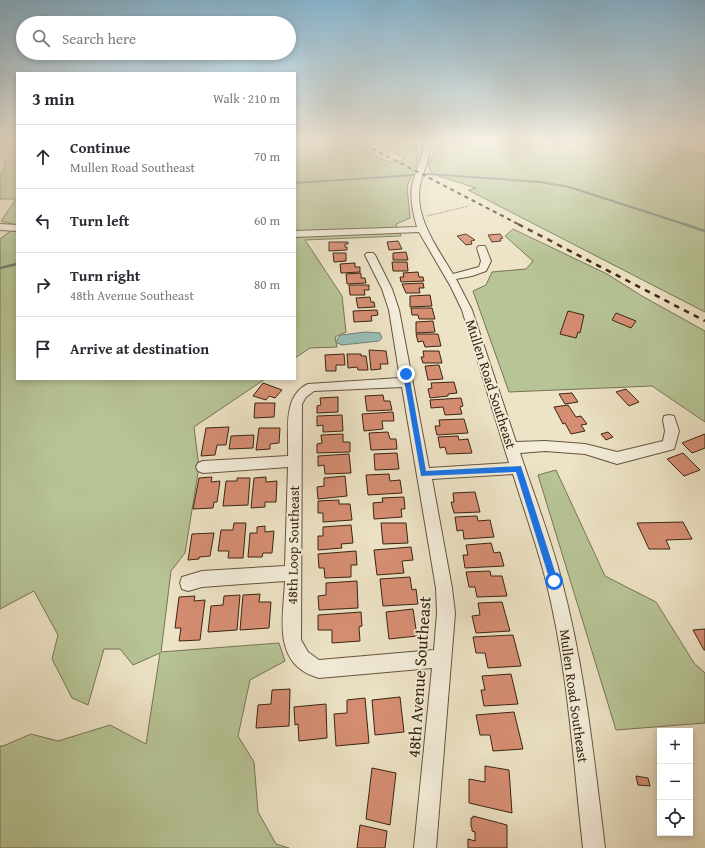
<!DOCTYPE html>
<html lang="en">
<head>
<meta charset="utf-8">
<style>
	:root { --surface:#fff; --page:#f7f7f7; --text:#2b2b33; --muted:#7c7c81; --line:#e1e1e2 }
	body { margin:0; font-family:"Gentium Book Plus",serif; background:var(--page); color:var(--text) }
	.controls { position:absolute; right:12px; bottom:12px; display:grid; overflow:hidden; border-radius:0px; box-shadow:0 2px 6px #0003 }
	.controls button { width:36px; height:36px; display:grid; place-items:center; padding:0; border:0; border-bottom:1px solid var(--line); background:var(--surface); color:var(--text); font:20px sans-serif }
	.stop { position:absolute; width:12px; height:12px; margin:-9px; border:3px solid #1a73e8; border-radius:50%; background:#fff }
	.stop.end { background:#1a73e8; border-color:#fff; box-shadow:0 1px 4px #0008 }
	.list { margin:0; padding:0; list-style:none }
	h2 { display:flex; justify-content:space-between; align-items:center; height:52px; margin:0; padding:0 16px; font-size:17px }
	h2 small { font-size:13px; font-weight:400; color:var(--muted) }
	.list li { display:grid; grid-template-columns:26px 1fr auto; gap:12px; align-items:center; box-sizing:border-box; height:64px; padding:0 16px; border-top:1px solid var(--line) }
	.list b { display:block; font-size:15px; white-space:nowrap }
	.list p { margin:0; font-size:13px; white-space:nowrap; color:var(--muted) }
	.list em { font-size:13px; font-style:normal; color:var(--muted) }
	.icon { flex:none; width:22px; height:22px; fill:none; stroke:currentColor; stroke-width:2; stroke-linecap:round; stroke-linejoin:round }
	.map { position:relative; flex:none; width:705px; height:848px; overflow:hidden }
	.search { position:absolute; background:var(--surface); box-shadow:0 2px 6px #0003; left:16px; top:16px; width:280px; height:44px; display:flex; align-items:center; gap:10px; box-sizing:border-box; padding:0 14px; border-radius:22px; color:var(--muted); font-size:15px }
	.panel { position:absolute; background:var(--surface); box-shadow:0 2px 6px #0003; left:16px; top:72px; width:280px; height:308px; border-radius:0px }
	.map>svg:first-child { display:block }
	.green { fill:#b7c496; stroke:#787454 }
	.water { fill:#99beb8; stroke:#738075 }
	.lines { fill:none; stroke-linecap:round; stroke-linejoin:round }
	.stream-far1 { stroke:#738075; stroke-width:2 }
	.stream { stroke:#738075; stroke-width:2.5 }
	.building { fill:#d68e73; stroke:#3a2411 }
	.minor-casing { stroke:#67543e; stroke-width:2 }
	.path { stroke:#3a2411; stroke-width:1; stroke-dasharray:0.5 1; stroke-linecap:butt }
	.minor { fill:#f3edda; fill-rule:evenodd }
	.rail-far1 { stroke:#3a2411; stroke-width:2; stroke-dasharray:4 4; stroke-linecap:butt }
	.rail { stroke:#3a2411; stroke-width:2.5; stroke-dasharray:5.5 5.5; stroke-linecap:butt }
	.route { fill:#1a73e8 }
	.labels { text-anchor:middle; stroke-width:3.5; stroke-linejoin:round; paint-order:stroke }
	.street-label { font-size:14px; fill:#3a2411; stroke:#f3edda }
	.near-street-label { font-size:17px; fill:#3a2411; stroke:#f3edda }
</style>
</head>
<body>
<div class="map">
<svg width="705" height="848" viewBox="0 0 705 848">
	<rect width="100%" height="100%" fill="#ede3c6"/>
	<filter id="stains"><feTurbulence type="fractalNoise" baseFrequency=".005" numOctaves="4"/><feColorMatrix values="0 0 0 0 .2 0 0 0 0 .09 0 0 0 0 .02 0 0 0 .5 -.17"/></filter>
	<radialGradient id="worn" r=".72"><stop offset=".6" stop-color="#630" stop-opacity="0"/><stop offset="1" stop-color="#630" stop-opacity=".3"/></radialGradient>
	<path class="green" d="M295,141H347L381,159L395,163L405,158L370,141H408L417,143V163L407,186L410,218L396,224L401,236L305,240L342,296L346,332L335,337L337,347L310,348L295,358Z
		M442,141H653L705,155V312L468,190L476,188L432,174L428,164Z
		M17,150V225L1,221L16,199H0V174L3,173L5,161Z
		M17,226V379H265L194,427L199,467L185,553L171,571L161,652L279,643L285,661L250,680L238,736L254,762L258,812L276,844L289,848H0V746H3L31,734L58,741L110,725L146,744L160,653L133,665L120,649H104L88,705L72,698L52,659L58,635L34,591L0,609V239Z
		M513,229L607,274L642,296L705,331V422L652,386L509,392L473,291L486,285L492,272L526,269L533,261L505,236Z
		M556,470L605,576L656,602L694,663L705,673V723L616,730L538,475Z"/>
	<path class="water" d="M365,332L380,333L382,338L379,341L342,345L337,343V339L341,335Z"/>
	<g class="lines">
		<path class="stream-far1" d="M295,183L429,174L540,182L569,187L687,225"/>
		<path class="stream" d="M684,224L705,231
			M0,268L17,264"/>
	</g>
	<path class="building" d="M466,234L475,240L471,241L472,244L466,245L457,236Z
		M500,234L503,238L500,239L501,241L492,242L488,235Z
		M398,241L402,249L389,250L387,242Z
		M329,242H348V244H345V247H347V250L329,251Z
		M406,252L408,260H393V253Z
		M333,253H346V261L334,262Z
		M392,262H407L408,271H393Z
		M355,263V267H360V272L341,273L340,264Z
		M418,272L419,277H423L424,281L401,282L400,277H404L403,273Z
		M361,273V278H365L366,283L347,284L346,274Z
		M423,283L424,288H419L420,293H406L402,284Z
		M349,285H369V290H364L365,295H350Z
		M430,295L432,306L410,307V296Z
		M370,297L371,302H374L375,307L358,308L356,298Z
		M411,308H432L435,319H419L418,315H412Z
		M377,310L378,315L371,316L372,321L354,322L353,311Z
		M568,311L584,315L580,333L578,332L576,338L560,334Z
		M616,313L636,321L631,328L612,320Z
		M433,321L435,332L416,333V322Z
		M416,334H438L441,346L425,347L423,341L418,342Z
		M369,350L386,351L388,364H380L381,369L371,370Z
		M423,351H439L442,363H423L421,357H424Z
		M344,354L345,365H336V371H326L325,355Z
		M347,354H361V356H366L368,370H358L357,367L348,368Z
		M439,365L443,379L428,380L425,366Z
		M454,382L457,393L448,394V396L430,398L428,389L432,388L431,383Z
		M263,383L282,390L275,398L269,396L266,400L253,396Z
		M626,389L639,402L629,406L616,392Z
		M572,393L578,402L565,404L559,394Z
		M383,395L384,401H390L392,410L367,411L365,396Z
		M338,397V412L317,413V406L321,405L320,398Z
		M461,398L463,406L460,407L462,414L445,415L443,407L431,408L430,400Z
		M255,403H275L274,417L254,418Z
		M568,405L576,417L581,416L587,424L581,425L585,431L571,434L565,423L563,424L554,407Z
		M393,412L394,421H382L383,429L364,431L362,414Z
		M342,415L343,431L323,432V425L317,426V416Z
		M464,419L468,433L437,435L435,426H440L439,420Z
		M229,427L226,445H217L215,455L201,456L206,428Z
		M259,428H280L279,443L270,444V449L256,450Z
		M388,432L390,439H396L397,449L371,450L369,433Z
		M608,432L613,437L606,440L601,434Z
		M343,434V442H350V452L317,453V444L322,443L321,435Z
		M705,434V448L692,453L682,443Z
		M254,435L253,448L229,449L231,436Z
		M458,436L459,440L468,439L472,453L447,454L445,447L440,448L438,437Z
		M397,453L399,469L375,470L374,454Z
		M683,453L700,470L684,476L667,459Z
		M349,454L351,473L325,474L324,465L318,466V456Z
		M389,474L390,481L400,480L402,493L368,495L366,475Z
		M345,476L347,496L318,499L317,487L324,486V478Z
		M212,477L211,482L220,481L217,502H214L213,508L193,509L199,478Z
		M266,477V482L277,481L276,502H265V507L251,508L254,478Z
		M237,478H250L248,505L223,506L226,481H237Z
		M475,492L480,512L454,513L451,502H454L453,493Z
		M404,497L405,509H401L402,517L374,519L373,503L383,502L382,498Z
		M339,500V504H350L352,520L323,522V513H318V501Z
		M477,516L478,521L490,520L494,537L464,539L463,530L457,531L455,517Z
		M683,522L692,539L666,540L670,549H649L637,523Z
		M234,523H246L243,558H228L229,551H218L221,530H233Z
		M381,523H406L408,543L383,544Z
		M351,525L353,543L341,544L342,548L318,550V536H323V527Z
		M265,526V532L274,531L272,553H263L262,557H248L250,533H257V527Z
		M214,533L210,556L199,557V559L188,560L192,534Z
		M491,543L494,553L500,552L504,566L465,568L463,555H468L466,545Z
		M411,547L413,560L402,561L404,573L377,575L374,550Z
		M356,551L357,565H351V577L325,578L324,568H319L318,554Z
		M490,571L491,576H502L507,596L477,597L475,587H469L466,572Z
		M410,577L412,590L416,589L418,604L383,606L380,579Z
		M357,581L358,608L319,610L318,596L326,595V583Z
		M260,594L259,602H271L269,628L240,630L243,595Z
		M240,595L237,630L208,632L211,606L223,605L224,596Z
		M195,596L194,601L205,600L200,640L179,641L181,628H175L179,597Z
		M502,602L510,631L476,633L472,616L480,615L478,603Z
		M413,609L417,636L389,639L386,612Z
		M361,612L362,626L359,627L360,641L332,643V630H318V615Z
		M705,629V650H704L693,630Z
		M513,635L521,666L488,668L485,653H476L473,637Z
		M511,674L518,704L484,706L481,690H485L482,676Z
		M290,689L289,726L256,728L258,705L271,704L272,690Z
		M400,697L404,732L375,735L372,700Z
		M365,698L369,743L336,746L334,714L347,713V700Z
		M326,704L327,738L299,741L298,724L295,725L294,707Z
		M514,712L523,749L493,751L490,735H480L476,715Z
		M485,766L509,770L512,813L469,803V779L485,782Z
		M372,768L396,773L390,825L366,819Z
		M636,776L648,778L650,786L638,785Z
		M473,816L507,825V848H468V839L475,841V832L472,831V828L471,827V818H473Z
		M360,825L387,831L385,848H357Z"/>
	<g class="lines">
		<defs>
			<path id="minor" d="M423,141H429C432,157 423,170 420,186C414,217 438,249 453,274L479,267L481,261L477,248L479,246H485L491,261L486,271L472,276L456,279L472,310L516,442L545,441L585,444L617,452L663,441L665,431L663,420L664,416L669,415L674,416L679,431L674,449L617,464L585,454L545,451L520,453C534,495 551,539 562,582C585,669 594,759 605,848H583C573,759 568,668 546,581C537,545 524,510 513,474L432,479L452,588L455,613L436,848H414L432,668L319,678C312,676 305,673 299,668C275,648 284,609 285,581L202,587L188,591L182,589L180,583L182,577L202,571L285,566L288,467L203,473L198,471L196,467L198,463L203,461L288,456C289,432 282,396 308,384L400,378L389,310L382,289L365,255L367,253H373L375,255L392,289L399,310L429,468L509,463L462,310L451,287L419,232L295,237V231L417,227C413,214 410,199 412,186C415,170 424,158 423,141ZM402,387L436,588L437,613L434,650L319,660L308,652L301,640L302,404L306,397L314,391Z
				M0,224L17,225V231L0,230Z"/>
		</defs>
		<use href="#minor" class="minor-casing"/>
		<path class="path" d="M427,216L469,206"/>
		<use href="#minor" class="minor"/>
		<path class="rail-far1" d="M358,141L520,225"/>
		<path class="rail" d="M518,224L705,321"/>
	</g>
	<linearGradient id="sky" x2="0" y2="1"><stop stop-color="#88b8d5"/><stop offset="0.54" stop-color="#f7f2e5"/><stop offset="1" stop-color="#f7f2e5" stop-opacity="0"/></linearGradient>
	<rect width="705" height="259" fill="url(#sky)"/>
	<path class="route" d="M406,372L409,374L426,471L521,466L558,581L557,583L554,585L550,581L516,472L421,476L403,374Z"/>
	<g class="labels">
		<g class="street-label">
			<text transform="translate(491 384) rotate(72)" y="5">Mullen Road Southeast</text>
			<text transform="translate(293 545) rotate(-89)" y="5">48th Loop Southeast</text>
			<text transform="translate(574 696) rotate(82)" y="5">Mullen Road Southeast</text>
		</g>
		<g class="near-street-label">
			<text transform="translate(419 677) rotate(-86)" y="6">48th Avenue Southeast</text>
		</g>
	</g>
	<rect width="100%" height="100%" filter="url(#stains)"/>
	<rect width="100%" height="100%" fill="url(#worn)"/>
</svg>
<div class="controls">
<button>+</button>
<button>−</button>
<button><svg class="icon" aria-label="locate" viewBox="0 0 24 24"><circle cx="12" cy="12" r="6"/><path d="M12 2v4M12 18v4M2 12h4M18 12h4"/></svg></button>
</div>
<div class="stop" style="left:554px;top:581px"></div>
<div class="stop end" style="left:406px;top:374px"></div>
<div class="search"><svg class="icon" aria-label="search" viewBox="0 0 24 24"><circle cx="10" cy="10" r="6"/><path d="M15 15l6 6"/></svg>Search here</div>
<section class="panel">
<h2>3 min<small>Walk · 210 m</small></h2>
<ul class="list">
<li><svg class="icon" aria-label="ahead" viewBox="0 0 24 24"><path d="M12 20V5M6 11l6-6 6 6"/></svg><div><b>Continue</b><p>Mullen Road Southeast</p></div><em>70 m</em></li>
<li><svg class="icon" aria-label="left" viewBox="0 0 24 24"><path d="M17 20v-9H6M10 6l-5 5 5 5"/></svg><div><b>Turn left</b></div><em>60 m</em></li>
<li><svg class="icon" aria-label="right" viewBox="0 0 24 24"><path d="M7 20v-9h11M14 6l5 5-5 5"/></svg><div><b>Turn right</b><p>48th Avenue Southeast</p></div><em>80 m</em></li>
<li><svg class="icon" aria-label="arrive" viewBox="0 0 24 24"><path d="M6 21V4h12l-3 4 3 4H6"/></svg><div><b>Arrive at destination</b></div></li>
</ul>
</section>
</div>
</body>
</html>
